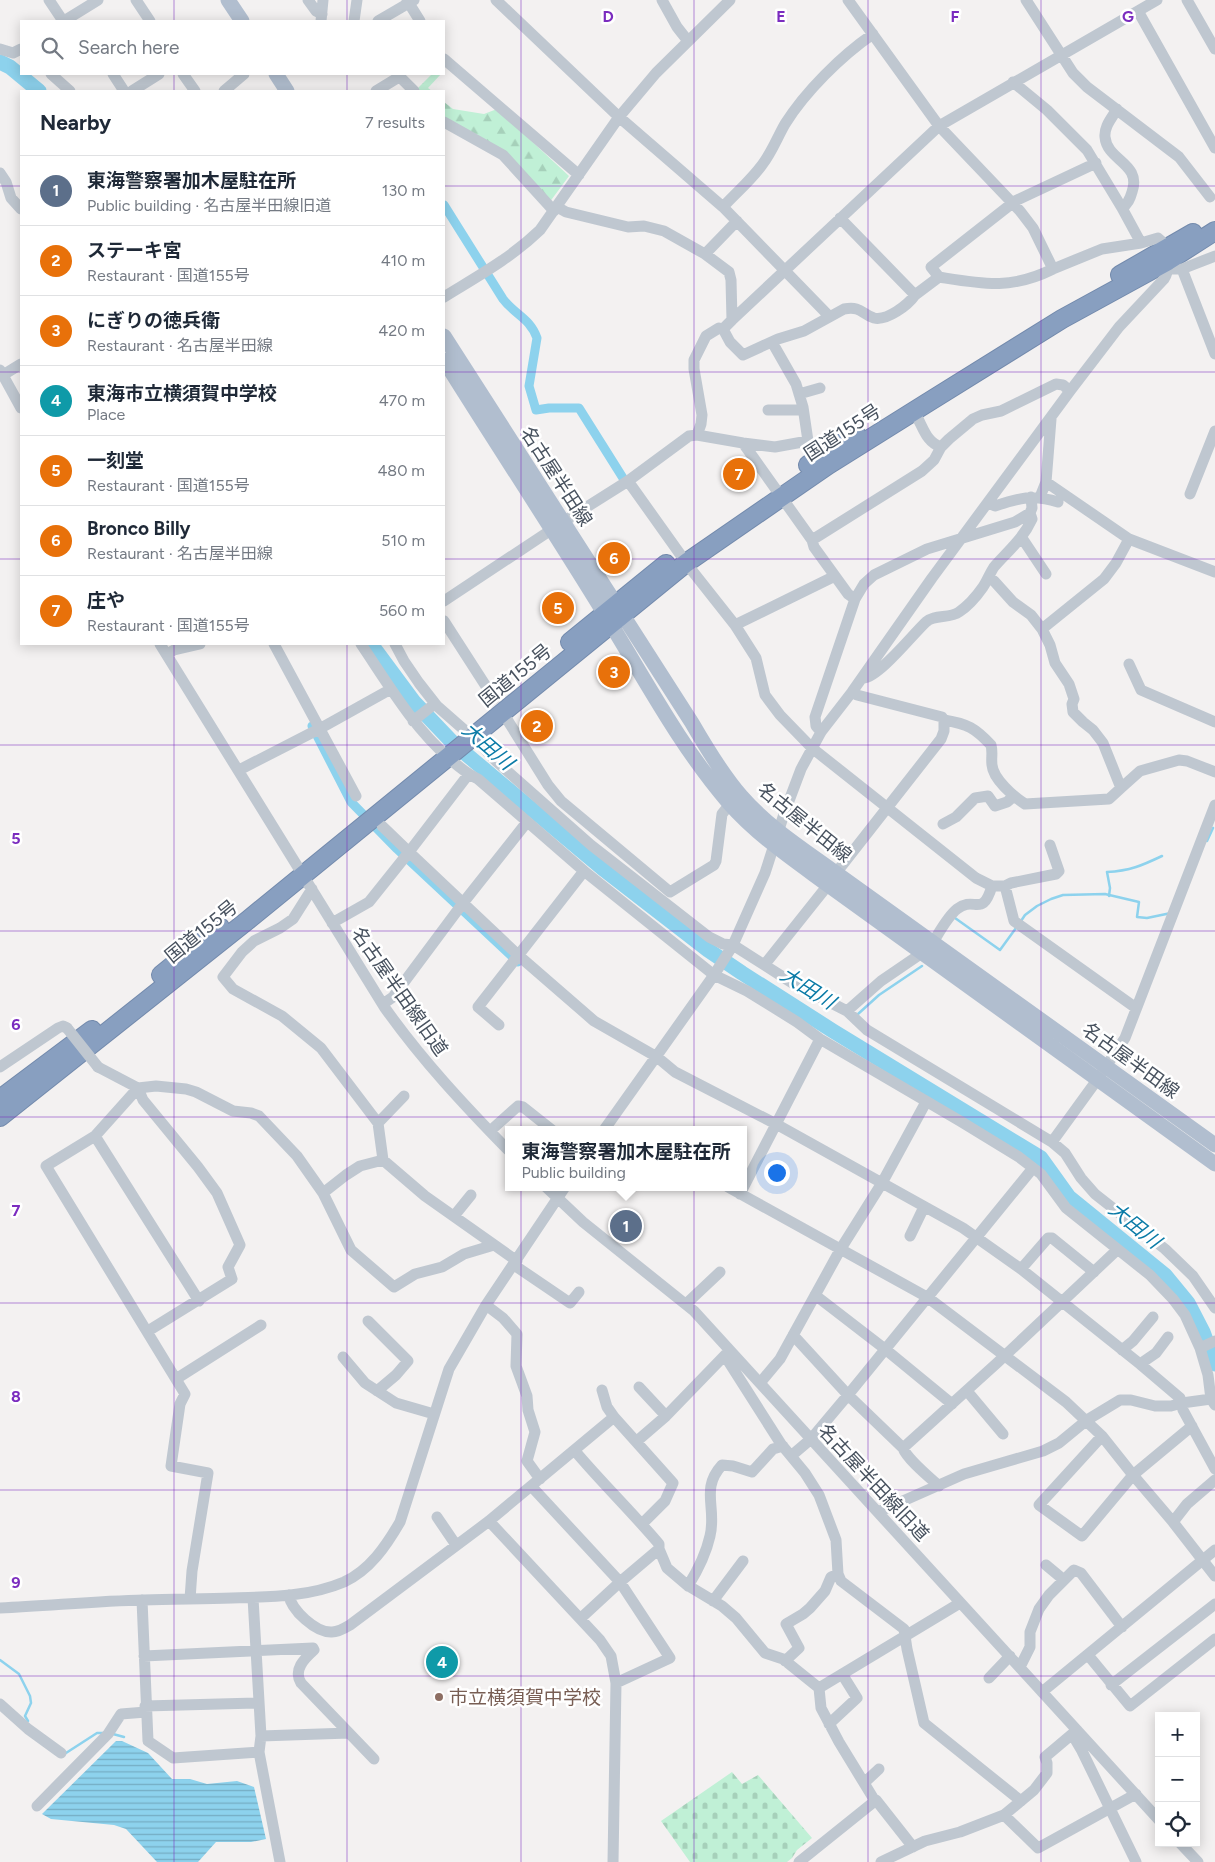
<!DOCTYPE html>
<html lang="en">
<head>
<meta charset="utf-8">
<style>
	:root { --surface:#fff; --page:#f2f2f3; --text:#1f2937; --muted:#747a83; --line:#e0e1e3; --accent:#0b8043 }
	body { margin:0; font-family:Figtree,"Noto Sans JP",sans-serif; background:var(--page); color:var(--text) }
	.controls { position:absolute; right:15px; bottom:15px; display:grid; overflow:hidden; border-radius:0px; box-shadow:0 2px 12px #0003 }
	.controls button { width:45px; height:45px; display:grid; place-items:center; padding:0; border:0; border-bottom:1px solid var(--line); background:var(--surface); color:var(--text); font:25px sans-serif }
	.you { position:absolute; left:776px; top:1172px; width:18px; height:18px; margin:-12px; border:4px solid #fff; border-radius:50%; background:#1a73e8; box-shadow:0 0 0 8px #1a73e833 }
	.badge { display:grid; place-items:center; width:32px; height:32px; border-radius:50%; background:var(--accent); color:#fff; font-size:16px; font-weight:700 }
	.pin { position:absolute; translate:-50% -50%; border:2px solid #fff; box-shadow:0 1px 5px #0006 }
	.popup { position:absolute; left:505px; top:1126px; width:242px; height:65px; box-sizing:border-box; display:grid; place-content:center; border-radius:0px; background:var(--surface); filter:drop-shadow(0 1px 4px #0005); font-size:16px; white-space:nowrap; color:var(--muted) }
	.popup b { font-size:19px; color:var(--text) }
	.popup::after { content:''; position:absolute; left:50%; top:100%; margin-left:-10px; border:10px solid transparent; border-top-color:var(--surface) }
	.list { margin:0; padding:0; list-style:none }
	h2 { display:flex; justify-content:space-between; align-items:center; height:65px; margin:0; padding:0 20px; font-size:21px }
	h2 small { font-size:16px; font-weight:400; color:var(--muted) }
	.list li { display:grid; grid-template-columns:32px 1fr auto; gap:15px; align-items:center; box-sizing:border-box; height:70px; padding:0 20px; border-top:1px solid var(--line) }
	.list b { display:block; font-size:19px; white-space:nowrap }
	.list p { margin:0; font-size:16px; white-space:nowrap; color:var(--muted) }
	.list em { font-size:16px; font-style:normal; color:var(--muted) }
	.icon { flex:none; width:28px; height:28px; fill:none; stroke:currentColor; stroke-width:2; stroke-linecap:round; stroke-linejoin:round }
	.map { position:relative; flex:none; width:1215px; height:1862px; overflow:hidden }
	.search { position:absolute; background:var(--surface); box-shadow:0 2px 12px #0003; left:20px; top:20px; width:425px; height:55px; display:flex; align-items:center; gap:12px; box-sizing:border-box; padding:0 18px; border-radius:0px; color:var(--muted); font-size:19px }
	.panel { position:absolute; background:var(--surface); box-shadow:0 2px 12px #0003; left:20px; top:90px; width:425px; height:555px; border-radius:0px }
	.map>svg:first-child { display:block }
	.forest { fill:url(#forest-firs) }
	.cemetery { fill:url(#cemetery-stones) }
	.water { fill:url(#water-rules) }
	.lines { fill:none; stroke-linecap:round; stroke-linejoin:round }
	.stream { stroke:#8dd2ed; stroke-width:2.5 }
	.canal { stroke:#8dd2ed; stroke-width:9 }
	.river { stroke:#8dd2ed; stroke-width:15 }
	.minor-tunnel { stroke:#d1d1d4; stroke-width:11; stroke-dasharray:11 5.5; stroke-linecap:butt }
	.highway-casing { stroke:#738aac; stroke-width:20 }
	.minor { stroke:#bfc7d0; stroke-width:11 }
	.major { stroke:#b1becf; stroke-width:15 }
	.highway { stroke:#889fc0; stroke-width:18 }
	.minor-bridge { stroke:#bfc7d0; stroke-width:11 }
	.grid { fill:none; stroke:#7b2cbf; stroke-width:1; stroke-opacity:0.55 }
	.education-dot { fill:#8d6e63; stroke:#fff; stroke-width:2 }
	.labels { text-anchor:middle; stroke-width:5; stroke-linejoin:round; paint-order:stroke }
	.street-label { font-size:19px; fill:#48525f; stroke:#fff }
	.education-label { font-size:19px; fill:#785e54; stroke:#fff; text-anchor:start }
	.water-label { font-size:20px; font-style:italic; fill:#0b7ba7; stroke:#fff }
	.grid-label { font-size:16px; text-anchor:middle; font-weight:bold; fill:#7b2cbf; stroke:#fff; stroke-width:5; stroke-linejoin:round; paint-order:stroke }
</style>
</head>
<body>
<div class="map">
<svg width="1215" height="1862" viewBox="0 0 1215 1862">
	<defs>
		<pattern id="forest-firs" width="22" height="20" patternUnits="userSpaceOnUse" patternTransform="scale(1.25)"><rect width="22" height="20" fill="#c0f0d6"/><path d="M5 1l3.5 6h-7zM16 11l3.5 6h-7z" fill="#a6d0ba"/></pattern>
		<pattern id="cemetery-stones" width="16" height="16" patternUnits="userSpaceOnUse" patternTransform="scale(1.25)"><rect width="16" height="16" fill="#c0f0d6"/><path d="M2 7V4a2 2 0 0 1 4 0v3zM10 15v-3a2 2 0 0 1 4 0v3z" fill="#a6d0ba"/></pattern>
		<pattern id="water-rules" width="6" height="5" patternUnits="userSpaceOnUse" patternTransform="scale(1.25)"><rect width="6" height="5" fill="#8dd2ed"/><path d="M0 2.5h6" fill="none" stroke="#75adc3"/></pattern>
	</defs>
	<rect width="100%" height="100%" fill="#f3f1f1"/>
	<path class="forest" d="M432,74H441L428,88L432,91H417L416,90Z
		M444,102L453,109L484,114L497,109L569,176L549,203L504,154L444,119Z"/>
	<path class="cemetery" d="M732,1772L742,1784L758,1775L812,1838L797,1850L792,1858L787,1862H690L661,1821Z"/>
	<path class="water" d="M116,1741H122L148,1753L172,1779H190L207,1784L237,1781L254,1787L266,1839L251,1842H216L198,1862H157L126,1829L114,1825L51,1819L42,1814Z"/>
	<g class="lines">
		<path class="stream" d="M1207,841L1213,828
			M1109,896L1110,888L1107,872C1130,871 1143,865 1162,856
			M955,918L1000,950L1016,928
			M1021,921L1025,915L1037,906L1051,899L1063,895L1105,894L1139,902L1137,917L1147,918L1171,913
			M858,1014L879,995L922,966
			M0,1660L19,1674L30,1696L31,1703L25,1716L28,1721
			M113,1734L124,1737
			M65,1752L66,1753L97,1733H105"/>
		<path class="canal" d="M444,205L503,299C515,315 530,318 537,338L529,386L536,410L549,408H579L623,478
			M312,726L351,802L397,849L518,962"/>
		<path class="river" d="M0,62L10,67L39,91
			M371,644L414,702L454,744L602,868L708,950L742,973L833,1031L1041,1158L1069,1197L1165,1275L1188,1303L1203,1332L1215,1364"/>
		<path class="minor-tunnel" d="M491,694L506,718"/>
		<defs>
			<path id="highway" d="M1120,275L1193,233
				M808,465L856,434
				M570,642L666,564
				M161,975L220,927
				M0,1099L92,1030
				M0,1117L248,920L686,563L828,465L927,403L1062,319L1168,261L1215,231"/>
		</defs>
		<use href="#highway" class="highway-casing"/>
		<path class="minor" d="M49,0L63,21
			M136,0L150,21
			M308,0L316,11L322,14
			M407,0L420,21
			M496,0L619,117L723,207L829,316
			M662,0L677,27L688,41
			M1026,0L1073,73L1087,87L1179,157L1210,197
			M1187,0L1215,49
			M1138,11L1215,148
			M64,21L98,0
			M321,21L323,0
			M354,21L357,0
			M378,21L414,0
			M0,49L13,53L21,49
			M444,59L579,175
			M51,74L70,91
			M113,74L124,91
			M183,74L195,91
			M397,74L414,91
			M1013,82L1047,110L1087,150L1122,208
			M132,91L159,74
			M224,91L244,74
			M376,91L399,77
			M1117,109C1112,118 1104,126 1105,137C1107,161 1142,163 1132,192C1130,199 1128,204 1122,208L1141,243
			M444,122L503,155L554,211
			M0,173L6,182L11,198L21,209
			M557,207L566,212L628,227L644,226L664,231L705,254L729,272L731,280L732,320L723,329L730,342L743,355L778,339L804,331L844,309C862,306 861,314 874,318C887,321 908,305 915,295
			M723,207C736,193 751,180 762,165C772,152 777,138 785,124C805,92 841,56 873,34
			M840,218L915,295L939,277L931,267L1015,201L1096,163
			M705,254L737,221
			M1174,269H1182L1215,256
			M1182,269L1215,354
			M939,277C983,284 1011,290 1053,269
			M444,297C478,276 511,258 540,230L619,117L656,73L730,0
			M732,320L939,126L1157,0
			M772,342L796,384L803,407L808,441
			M0,370L21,408
			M3,375L21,364
			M799,394L820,388
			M768,410H802
			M914,412C923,425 925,442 941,447
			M697,435L701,424L702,415L694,369V360L706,336L719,328L723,329
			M743,443L812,540L814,547L848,594L855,599
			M628,481L680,554
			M1046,482L1129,539L1215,572
			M1190,494L1215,431
			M1040,497L1046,482L1051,419
			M988,503L995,506C1019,498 1033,494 1058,502
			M563,522L628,481L689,436L697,435L743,443L775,447L808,441L829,450
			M1022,538L1046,574
			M812,540L922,471L934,460L941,447L949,439L973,419L982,415L1001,411L1056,384L1063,385L1070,391
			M686,563L735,625L756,658L765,695L780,715L812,748L976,878L992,886
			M444,601L551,530
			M444,621L491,694
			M735,625L835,576
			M1042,629L1104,579L1116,563L1129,539
			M160,644L385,1008C422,1060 464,1105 508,1150
			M274,644L356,796
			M361,644C388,684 413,727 450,759C459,767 467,774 478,779L584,871L714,975L747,991L797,1022L820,1039L960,1121L1019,1157L1041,1174L1066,1208L1150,1275L1173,1299L1185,1315L1200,1348L1208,1375L1211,1399L1215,1405
			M395,644L404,661L419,683L437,706L478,742L497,762L591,845L709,937L723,944L733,945L794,984L847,1011L867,1030L1052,1142L1065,1153L1081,1178L1095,1194L1165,1249L1193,1276L1215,1308
			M167,654L174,650L200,644
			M1129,664L1141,690L1215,722
			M864,678C879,677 913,634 926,622C934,614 950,619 959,612C968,606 976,597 983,587C987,581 990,573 994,567C1008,551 1023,539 1032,519L1030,513L1032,508L1031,497
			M852,692L857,695L942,717L944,720C968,724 975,728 991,745C993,752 991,758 992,765C993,779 1014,797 1025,804L1109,799L1121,788L1103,743L1093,730L1083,722L1073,712L1072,704L1074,699L1069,684L1055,663L1050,645L1042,629L1031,615L1013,602L994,581L989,577
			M413,721L432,706
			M508,721L548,785L561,801L670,892L714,865L716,861L722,814L730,804
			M821,732L816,726L815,717L855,599L864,584L874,575L927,549L1015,522L1030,513
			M239,770L321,728L391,689
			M468,775L409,852L518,955L594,1021L657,1057L675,1072L776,1124L963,1228L1021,1269L1140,1364L1180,1398L1183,1410L1215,1469
			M1121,788L1140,771L1179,760L1187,761L1215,772
			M943,824L956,817L975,798L988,796L995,806L1007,802L1014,796
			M836,873L941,739L944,731V720
			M1005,886L1011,883L1056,874L1059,871L1050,845
			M312,889L293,919L280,928L254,941L242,952L223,977L233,989L282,1016L321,1048L378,1123L383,1160L425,1196L517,1261
			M332,923L369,902L409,852L382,826
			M932,944C939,933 947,917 957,909C975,895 982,919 992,886H1005L1014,921L1136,1008
			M765,964L828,885
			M383,1004L393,997L463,903L527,822
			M847,1011L881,981L922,953
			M499,1025L478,1007L584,871
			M0,1067L58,1028L63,1026L67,1028
			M98,1067L138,1088L156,1086L186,1089L196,1092L233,1111L251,1113L259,1116L297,1156L323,1193L346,1175L360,1166L383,1160
			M138,1088L95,1136L46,1166L185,1394L180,1404L171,1466L208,1473L192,1571L190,1599
			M138,1088L143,1100L198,1167L217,1193L240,1245L228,1267L232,1279L148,1331
			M378,1123L404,1096
			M604,1130L714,975L733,945L765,873L784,814L801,769L821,732L852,692L932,578L1070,391L1119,327L1164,279C1171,268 1170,246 1158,238L1141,243L1102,249L1053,269L1033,228L1020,211L939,126L848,0
			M490,1131L518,1106L523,1107L552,1130
			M95,1136L199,1301
			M1052,1142L1097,1080L1125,1038L1215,805
			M546,1187L583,1222L694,1311L1159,1820
			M728,1187L927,1297L1066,1402L1102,1436L1133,1475L1173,1522L1215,1576
			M323,1193L351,1250L394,1287L415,1274L442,1267L464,1254L494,1245
			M740,1194L820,1039
			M454,1216L471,1195
			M910,1236L924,1207
			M514,1265L570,1303L579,1292
			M1021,1269L1048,1238H1052L1094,1272
			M815,1295L885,1349L952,1404
			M686,1304L720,1272
			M486,1305L503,1318L517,1334L516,1366L527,1396L528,1410L535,1432L527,1461L540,1479
			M368,1321L408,1361L396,1375L377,1391
			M793,1335L848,1395L903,1448C907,1459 929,1477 939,1486
			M1200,1348L1215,1341
			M1122,1350L1133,1341L1153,1317
			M725,1356L781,1444L805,1473L819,1495L836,1540L838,1574L841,1581L904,1629L907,1649L924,1723L1021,1801
			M343,1357L365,1383L396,1403L434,1414
			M1140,1364L1156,1353L1168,1337
			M176,1379L261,1325
			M760,1383L780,1359L840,1250L882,1183L926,1102
			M639,1387L666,1416
			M602,1390L607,1407L614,1417
			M967,1391L1003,1434
			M1102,1436L1039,1505L1082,1536L1133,1475L1192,1426
			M637,1441L666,1416L728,1352
			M903,1448L997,1363L1117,1250
			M575,1451C602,1483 632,1512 659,1544V1549L667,1568L687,1585L722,1606L736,1618L765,1653L783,1659L819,1688L821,1708L839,1742L875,1801L799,1862
			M791,1456L811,1439L848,1395L1033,1168
			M532,1487L620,1582L670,1658L616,1683
			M878,1512L964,1474L1043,1451L1059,1443L1087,1420L1120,1400H1131L1155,1406H1171L1182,1403L1211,1399
			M437,1517L456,1545
			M489,1521L600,1640L611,1656L616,1683L613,1862
			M1173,1522L1187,1504L1215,1480
			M1046,1565L1064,1580
			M688,1586C698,1570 706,1554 710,1536C717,1508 700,1489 722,1465L733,1466L752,1472L773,1449L783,1446
			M289,1595C291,1610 316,1633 332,1632C338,1632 345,1628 350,1625L489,1521L614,1417L673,1483L665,1501L642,1524
			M253,1598L261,1736L259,1752L280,1862
			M142,1600L148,1741L173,1758L259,1752
			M713,1601L743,1561
			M0,1608C48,1606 96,1601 144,1600C173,1599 202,1599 232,1598C269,1597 309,1597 344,1582C370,1570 386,1546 400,1522L449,1369L486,1305L565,1187
			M581,1618L620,1582L659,1549
			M1088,1655L1130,1706L1215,1639
			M144,1656L313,1648L314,1650C304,1659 293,1670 301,1683L374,1759
			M785,1661L799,1648L786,1624L803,1614L810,1608L825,1591L831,1577L838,1574
			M1020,1667L1030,1647V1632L1039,1609L1049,1595L1074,1570L1081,1573L1122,1627
			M989,1678L1010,1656
			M1111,1685L1215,1604
			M819,1688L960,1603
			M1042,1692L1215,1550
			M0,1704L28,1729L61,1753
			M145,1706L259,1703
			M829,1724L857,1698L842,1674
			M1072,1734L1082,1751L1136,1862
			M261,1736L349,1733
			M864,1783L879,1769
			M876,1800L913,1847
			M37,1806L108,1734L121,1714L146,1712
			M1004,1815L1038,1848L1136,1794
			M1180,1843L1198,1862
			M881,1862L925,1841L960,1832L1004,1815L1034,1790L1047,1773V1763L1045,1757L1077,1730"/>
		<path class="major" d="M228,0L242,21
			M276,74L287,91
			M444,336L692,723C707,749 722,774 741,796C768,827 803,849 836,873L1215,1145
			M444,360C497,445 552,528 604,613C644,677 679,745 729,803C757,835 794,860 828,885L1215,1164"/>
		<use href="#highway" class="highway"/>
		<path class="minor-bridge" d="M67,1028L98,1067"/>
	</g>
	<path class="grid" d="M174,0V21M347,0V21M521,0V1862M694,0V1862M868,0V1862M1041,0V1862M174,74V91M347,74V91M0,186H21M444,186H1215M0,372H21M444,372H1215M0,559H21M444,559H1215M174,644V1862M347,644V1862M0,745H1215M0,931H1215M0,1117H1215M0,1303H1215M0,1490H1215M0,1676H1215"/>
	<circle class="education-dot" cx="439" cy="1697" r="5"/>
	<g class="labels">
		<g class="street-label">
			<text transform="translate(842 432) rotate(-33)" y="7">国道155号</text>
			<text transform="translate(557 476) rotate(57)" y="7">名古屋半田線</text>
			<text transform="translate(515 675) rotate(-39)" y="7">国道155号</text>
			<text transform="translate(805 822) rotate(39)" y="7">名古屋半田線</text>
			<text transform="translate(201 931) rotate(-39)" y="7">国道155号</text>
			<text transform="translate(400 991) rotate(55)" y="7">名古屋半田線旧道</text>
			<text transform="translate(1131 1060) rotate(36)" y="7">名古屋半田線</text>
			<text transform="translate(874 1482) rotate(47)" y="7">名古屋半田線旧道</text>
		</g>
		<g class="education-label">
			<text x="449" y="1704">市立横須賀中学校</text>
		</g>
		<g class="water-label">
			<text transform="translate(488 746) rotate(41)" y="7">大田川</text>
			<text transform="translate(808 988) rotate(32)" y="7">大田川</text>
			<text transform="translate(1135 1225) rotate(39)" y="7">大田川</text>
		</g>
	</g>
	<g class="grid-label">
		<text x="608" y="22">D</text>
		<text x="781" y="22">E</text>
		<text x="955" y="22">F</text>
		<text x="1128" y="22">G</text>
		<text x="16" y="844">5</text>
		<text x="16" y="1030">6</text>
		<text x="16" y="1216">7</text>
		<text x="16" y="1402">8</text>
		<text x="16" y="1588">9</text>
	</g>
</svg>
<div class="controls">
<button>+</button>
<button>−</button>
<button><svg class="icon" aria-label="locate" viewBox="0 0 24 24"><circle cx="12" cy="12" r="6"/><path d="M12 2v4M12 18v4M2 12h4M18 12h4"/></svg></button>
</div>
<div class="you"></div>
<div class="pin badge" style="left:626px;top:1226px;background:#5c6f8a">1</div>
<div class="popup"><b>東海警察署加木屋駐在所</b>Public building</div>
<div class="pin badge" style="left:537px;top:726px;background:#e8710a">2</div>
<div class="pin badge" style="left:614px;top:672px;background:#e8710a">3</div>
<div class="pin badge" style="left:442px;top:1662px;background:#0f9aa8">4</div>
<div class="pin badge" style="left:558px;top:608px;background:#e8710a">5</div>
<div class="pin badge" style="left:614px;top:558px;background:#e8710a">6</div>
<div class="pin badge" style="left:739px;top:474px;background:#e8710a">7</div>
<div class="search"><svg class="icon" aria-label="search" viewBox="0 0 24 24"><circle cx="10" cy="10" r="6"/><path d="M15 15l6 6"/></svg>Search here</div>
<section class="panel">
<h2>Nearby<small>7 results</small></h2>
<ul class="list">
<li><span class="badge" style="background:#5c6f8a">1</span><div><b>東海警察署加木屋駐在所</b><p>Public building · 名古屋半田線旧道</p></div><em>130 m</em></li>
<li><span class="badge" style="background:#e8710a">2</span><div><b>ステーキ宮</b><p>Restaurant · 国道155号</p></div><em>410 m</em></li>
<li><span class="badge" style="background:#e8710a">3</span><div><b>にぎりの徳兵衛</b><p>Restaurant · 名古屋半田線</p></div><em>420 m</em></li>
<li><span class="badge" style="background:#0f9aa8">4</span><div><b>東海市立横須賀中学校</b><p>Place</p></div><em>470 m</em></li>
<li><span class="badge" style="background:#e8710a">5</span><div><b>一刻堂</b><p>Restaurant · 国道155号</p></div><em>480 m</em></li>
<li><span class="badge" style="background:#e8710a">6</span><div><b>Bronco Billy</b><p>Restaurant · 名古屋半田線</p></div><em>510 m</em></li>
<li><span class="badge" style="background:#e8710a">7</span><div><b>庄や</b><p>Restaurant · 国道155号</p></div><em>560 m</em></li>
</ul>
</section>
</div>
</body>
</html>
